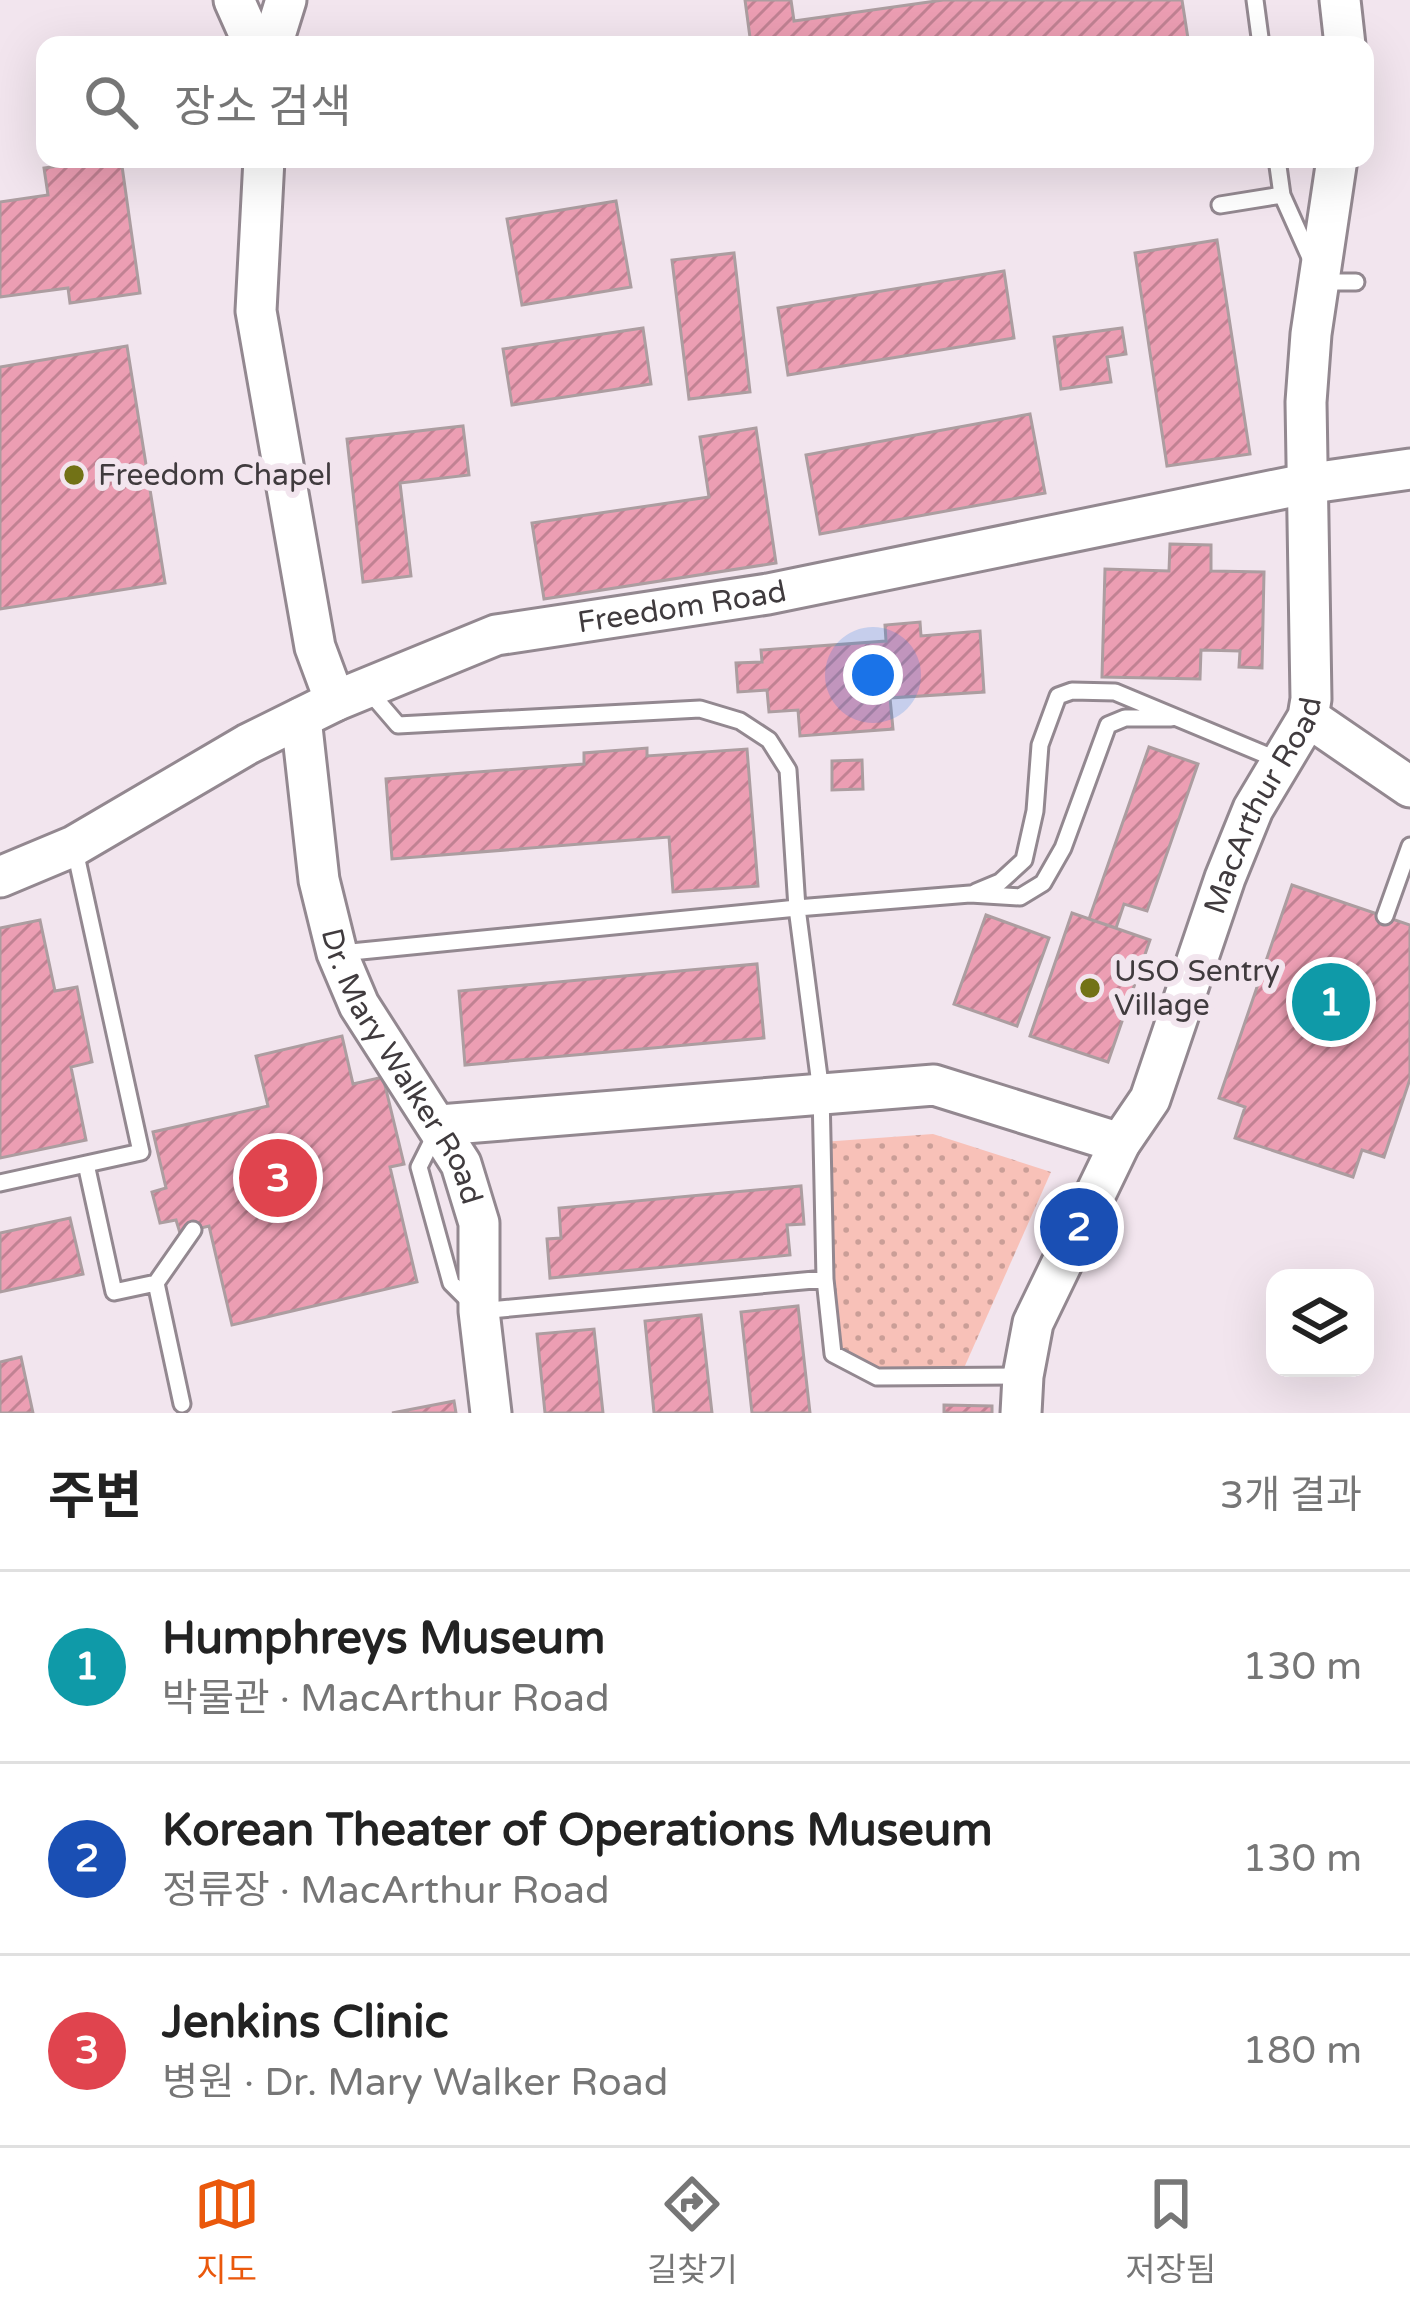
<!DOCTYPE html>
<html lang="ko">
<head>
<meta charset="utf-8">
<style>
	:root { --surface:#fff; --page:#f6f6f6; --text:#222; --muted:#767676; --line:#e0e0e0; --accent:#ea580c }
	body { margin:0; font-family:"Varela Round","Noto Sans KR",sans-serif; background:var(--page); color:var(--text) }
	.controls { position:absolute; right:36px; bottom:36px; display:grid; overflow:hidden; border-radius:24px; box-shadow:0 12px 48px #0002 }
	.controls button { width:108px; height:108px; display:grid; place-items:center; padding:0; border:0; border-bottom:3px solid var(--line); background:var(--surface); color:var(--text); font:60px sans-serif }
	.you { position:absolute; left:873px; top:675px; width:42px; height:42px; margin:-30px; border:9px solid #fff; border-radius:50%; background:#1a73e8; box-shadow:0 0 0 18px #1a73e833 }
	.badge { display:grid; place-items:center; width:78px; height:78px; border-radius:50%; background:var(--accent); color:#fff; font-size:39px; font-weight:700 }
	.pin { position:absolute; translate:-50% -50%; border:6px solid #fff; box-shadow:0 3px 12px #0006 }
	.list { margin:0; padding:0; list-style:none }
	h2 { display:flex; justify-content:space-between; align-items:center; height:156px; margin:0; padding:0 48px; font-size:51px }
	h2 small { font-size:39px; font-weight:400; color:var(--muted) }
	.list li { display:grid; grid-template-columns:78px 1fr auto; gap:36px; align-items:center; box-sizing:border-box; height:192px; padding:0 48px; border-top:3px solid var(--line) }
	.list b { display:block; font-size:45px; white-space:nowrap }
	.list p { margin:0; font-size:39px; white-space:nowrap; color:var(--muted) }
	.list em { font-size:39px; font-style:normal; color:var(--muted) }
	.icon { flex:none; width:66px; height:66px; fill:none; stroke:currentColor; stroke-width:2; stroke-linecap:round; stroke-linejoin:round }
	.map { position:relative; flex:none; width:1410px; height:1413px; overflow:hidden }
	.search { position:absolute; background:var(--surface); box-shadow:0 12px 48px #0002; left:36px; right:36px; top:36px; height:132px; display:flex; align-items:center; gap:30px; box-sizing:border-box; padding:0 42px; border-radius:24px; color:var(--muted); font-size:45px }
	.sheet { height:732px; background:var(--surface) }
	nav { display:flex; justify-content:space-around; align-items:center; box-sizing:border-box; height:168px; border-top:3px solid var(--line); background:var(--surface); font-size:33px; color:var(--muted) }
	nav a { display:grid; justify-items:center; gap:6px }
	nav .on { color:var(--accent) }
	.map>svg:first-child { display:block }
	.grass { fill:url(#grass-dots) }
	.building { fill:url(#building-hatch); stroke:#ac9da0; stroke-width:3 }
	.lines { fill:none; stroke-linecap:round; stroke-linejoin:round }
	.service-casing { stroke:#938890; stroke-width:21 }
	.tertiary-casing { stroke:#938890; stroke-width:45 }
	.service { stroke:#fff; stroke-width:15 }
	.tertiary { stroke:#fff; stroke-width:39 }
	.poi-dot { fill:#727216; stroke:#f2e5ee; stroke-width:4.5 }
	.labels { text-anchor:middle; stroke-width:12; stroke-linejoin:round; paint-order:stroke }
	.poi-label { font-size:30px; fill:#403b3e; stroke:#f2e5ee; text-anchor:start }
	.street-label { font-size:30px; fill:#403b3e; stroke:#f2e5ee }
</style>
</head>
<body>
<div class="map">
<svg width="1410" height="1413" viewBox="0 0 1410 1413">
	<defs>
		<pattern id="grass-dots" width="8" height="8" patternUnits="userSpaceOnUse" patternTransform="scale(3)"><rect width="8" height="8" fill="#f8c1b8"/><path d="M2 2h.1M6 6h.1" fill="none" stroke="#ca9e97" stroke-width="1.8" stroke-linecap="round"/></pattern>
		<pattern id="building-hatch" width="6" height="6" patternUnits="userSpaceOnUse" patternTransform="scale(3)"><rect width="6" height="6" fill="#ec9eb3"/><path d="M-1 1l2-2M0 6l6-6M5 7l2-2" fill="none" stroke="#c18293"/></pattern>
	</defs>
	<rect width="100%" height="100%" fill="#f2e5ee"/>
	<path class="grass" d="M933,1134L1051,1172L960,1377H877L833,1354L822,1142Z"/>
	<path class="building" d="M745,0H791L794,21L943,0H1182L1189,45H751Z
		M108,159H121L140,293L70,303L68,288L0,297V202L48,195L44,168Z
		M616,201L631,287L522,305L507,219Z
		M1217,240L1250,454L1167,466L1135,253Z
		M734,253L750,392L689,399L672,260Z
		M1004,271L1014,338L788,375L778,308Z
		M643,328L651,384L512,405L503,349Z
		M1122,328L1126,354L1107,357L1111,382L1061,389L1054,337Z
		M127,346L165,583L0,609V367Z
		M1030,414L1045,493L820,534L806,455Z
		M463,426L469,475L400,483L411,576L363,582L347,439Z
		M756,428L776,563L544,599L532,523L709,497L700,437Z
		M1170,544L1211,545V571L1264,572L1262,668L1239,667L1240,651L1201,650L1200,679L1102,677L1105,569L1169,571Z
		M920,622L921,636L980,631L984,692L890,698L893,729L800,736L798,710L769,712L767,690L738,692L736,663L762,662L761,650L886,641L885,625Z
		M1149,747L1198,764L1147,911L1124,904L1116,928L1089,919Z
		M647,748V756L747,749L758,886L673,892L669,837L392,859L386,779L584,764V753Z
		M862,760L863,789L832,790V761Z
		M1292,885L1410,925V1079L1384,1157L1362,1150L1353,1177L1235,1138L1245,1107L1219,1098Z
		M1072,913L1150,940L1108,1062L1030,1036Z
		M986,915L1049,938L1017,1026L954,1004Z
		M40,920L55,991L77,987L92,1062L71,1067L86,1140L0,1158V928Z
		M757,964L764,1038L465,1065L459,991Z
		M342,1036L353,1084L383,1077L404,1164L390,1167L417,1282L232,1325L209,1226L180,1233L176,1220L160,1223L152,1192L166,1188L153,1132L268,1106L256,1056Z
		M801,1186L804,1224L787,1225L790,1255L550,1278L547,1239L561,1238L559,1208Z
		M70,1218L83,1274L0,1292V1233Z
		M798,1306L810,1413H752L741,1312Z
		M701,1315L712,1413H654L645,1321Z
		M594,1329L603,1413H545L537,1334Z
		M21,1357L33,1413H0V1362Z
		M454,1401L456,1413H392Z
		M944,1405L992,1406V1413H944Z"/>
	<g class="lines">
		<defs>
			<path id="service" d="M1255,0L1261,45
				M1277,159L1282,195L1321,282H1356
				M1220,205L1282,195
				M367,689L398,725L700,709L740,721L769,740L788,770L797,908L821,1092L825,1279L833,1354L877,1377L1020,1376
				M976,892L1000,882L1024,860L1035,811L1040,745L1058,696L1072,691L1115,692L1278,760
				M1385,916L1410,846
				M341,953L797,908L970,894L1020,897L1043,883L1063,848L1108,725L1125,718H1171
				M435,1135L419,1167L451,1283L479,1311L825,1279
				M86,1164L114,1292L156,1283L193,1230
				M0,1183L141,1152L74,846
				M156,1283L182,1404"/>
			<g id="tertiary">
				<path d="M234,0L254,45"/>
				<path d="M1340,0L1345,45"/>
				<path d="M272,45L286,0"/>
				<path d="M264,159L256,311L315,647L335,701"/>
				<path d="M1308,717L1410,787"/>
				<path id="s1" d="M301,718L319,880L337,953L359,1005L461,1164L479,1223V1311L491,1413"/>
				<path id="s2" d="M0,877L74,846L248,744L335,701L496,635L768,594L1305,484L1410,469"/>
				<path d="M440,1125L934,1085L1120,1143"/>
				<path id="s3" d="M1021,1413L1023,1376L1033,1323L1120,1143L1150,1099L1225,878L1253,809L1308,717L1311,699L1306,402L1311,334L1337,159"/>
			</g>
		</defs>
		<use href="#service" class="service-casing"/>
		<use href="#tertiary" class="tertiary-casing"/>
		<use href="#service" class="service"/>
		<use href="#tertiary" class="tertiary"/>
	</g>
	<g class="poi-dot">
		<circle cx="74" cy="475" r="12"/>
		<circle cx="1090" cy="988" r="12"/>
	</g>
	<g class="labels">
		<g class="poi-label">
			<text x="98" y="485">Freedom Chapel</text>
			<text x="1114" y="981">USO Sentry<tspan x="1114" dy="34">Village</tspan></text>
		</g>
		<g class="street-label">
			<text dy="10" stroke="none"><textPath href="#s2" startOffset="741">Freedom Road</textPath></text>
			<text dy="10" stroke="none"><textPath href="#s3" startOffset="660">MacArthur Road</textPath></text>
			<text dy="10" stroke="none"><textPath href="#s1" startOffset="369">Dr. Mary Walker Road</textPath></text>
		</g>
	</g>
</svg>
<div class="controls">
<button><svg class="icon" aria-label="layers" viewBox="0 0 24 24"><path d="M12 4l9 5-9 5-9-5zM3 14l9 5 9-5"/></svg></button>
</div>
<div class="you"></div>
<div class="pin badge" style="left:1331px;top:1002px;background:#0f9aa8">1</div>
<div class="pin badge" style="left:1079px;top:1227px;background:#1a4fb4">2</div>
<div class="pin badge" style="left:278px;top:1178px;background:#e0444e">3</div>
<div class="search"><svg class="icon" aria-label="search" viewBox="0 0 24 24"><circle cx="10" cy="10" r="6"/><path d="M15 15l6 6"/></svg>장소 검색</div>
</div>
<section class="sheet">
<h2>주변<small>3개 결과</small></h2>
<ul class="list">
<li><span class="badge" style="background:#0f9aa8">1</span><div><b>Humphreys Museum</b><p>박물관 · MacArthur Road</p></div><em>130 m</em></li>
<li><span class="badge" style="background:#1a4fb4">2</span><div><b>Korean Theater of Operations Museum</b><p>정류장 · MacArthur Road</p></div><em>130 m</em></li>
<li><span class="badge" style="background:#e0444e">3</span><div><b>Jenkins Clinic</b><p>병원 · Dr. Mary Walker Road</p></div><em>180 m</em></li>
</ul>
</section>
<nav>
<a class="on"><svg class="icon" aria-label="map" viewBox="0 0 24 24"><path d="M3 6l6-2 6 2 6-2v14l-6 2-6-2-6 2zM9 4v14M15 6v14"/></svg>지도</a>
<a><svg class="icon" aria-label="directions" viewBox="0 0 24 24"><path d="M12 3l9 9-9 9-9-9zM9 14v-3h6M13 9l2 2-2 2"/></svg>길찾기</a>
<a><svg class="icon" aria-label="saved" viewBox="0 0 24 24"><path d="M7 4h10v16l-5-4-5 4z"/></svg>저장됨</a>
</nav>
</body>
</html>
